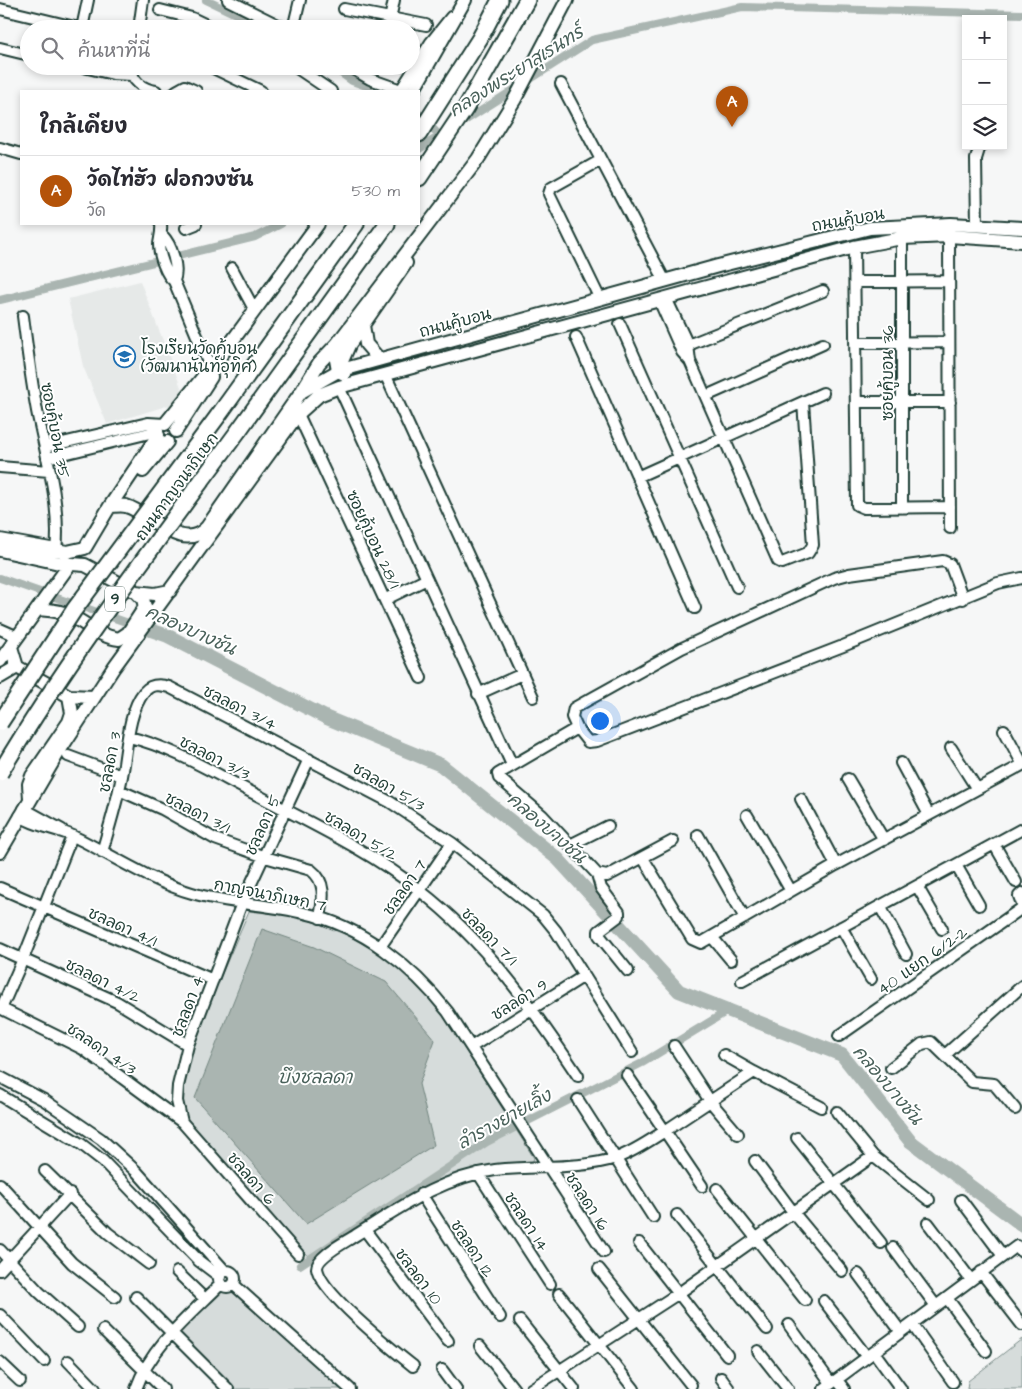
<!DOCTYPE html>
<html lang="th">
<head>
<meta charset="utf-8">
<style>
	:root { --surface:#fff; --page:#f2f2f3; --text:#2b2b33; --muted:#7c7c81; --line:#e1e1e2; --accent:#b45309 }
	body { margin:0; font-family:"Architects Daughter","Playpen Sans Thai",sans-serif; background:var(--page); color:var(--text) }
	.controls { position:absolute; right:15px; top:15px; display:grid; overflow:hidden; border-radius:0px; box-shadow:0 2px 8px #0003 }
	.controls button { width:45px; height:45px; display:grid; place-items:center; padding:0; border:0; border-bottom:1px solid var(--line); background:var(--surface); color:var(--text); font:25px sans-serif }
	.you { position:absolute; left:599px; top:720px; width:18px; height:18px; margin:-12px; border:4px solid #fff; border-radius:50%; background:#1a73e8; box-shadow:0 0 0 8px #1a73e833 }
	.badge { display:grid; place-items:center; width:32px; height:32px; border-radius:50%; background:var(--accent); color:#fff; font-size:16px; font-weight:700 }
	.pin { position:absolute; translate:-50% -41px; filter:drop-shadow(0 1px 2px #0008) }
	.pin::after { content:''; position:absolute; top:26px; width:18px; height:15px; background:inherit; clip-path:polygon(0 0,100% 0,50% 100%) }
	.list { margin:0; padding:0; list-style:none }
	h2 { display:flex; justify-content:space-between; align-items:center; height:65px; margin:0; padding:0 20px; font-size:21px }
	h2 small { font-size:16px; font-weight:400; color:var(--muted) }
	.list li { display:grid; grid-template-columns:32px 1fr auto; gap:15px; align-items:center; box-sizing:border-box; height:70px; padding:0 20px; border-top:1px solid var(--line) }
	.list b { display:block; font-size:19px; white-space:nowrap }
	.list p { margin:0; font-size:16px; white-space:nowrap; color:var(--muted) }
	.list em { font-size:16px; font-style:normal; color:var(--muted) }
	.icon { flex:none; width:28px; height:28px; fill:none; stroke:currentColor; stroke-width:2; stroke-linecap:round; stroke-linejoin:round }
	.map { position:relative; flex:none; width:1022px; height:1389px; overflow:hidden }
	.search { position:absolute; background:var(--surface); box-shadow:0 2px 8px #0003; left:20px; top:20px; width:400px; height:55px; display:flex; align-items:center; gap:12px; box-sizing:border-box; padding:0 18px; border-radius:28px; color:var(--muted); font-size:19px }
	.panel { position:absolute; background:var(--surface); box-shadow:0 2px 8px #0003; left:20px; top:90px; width:400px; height:135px; border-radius:0px }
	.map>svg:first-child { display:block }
	.built { fill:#e6e9e8 }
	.green { fill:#d6dcdb; stroke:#7a8c88 }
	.water { fill:#aab5b1; stroke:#72857f }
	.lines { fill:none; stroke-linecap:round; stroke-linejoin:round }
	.canal { stroke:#aab5b1; stroke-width:8 }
	.river { stroke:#aab5b1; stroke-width:14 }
	.minor-casing { stroke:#1f3d34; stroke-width:14 }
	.major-casing { stroke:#1f3d34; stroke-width:16 }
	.highway-casing { stroke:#1f3d34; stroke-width:19 }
	.minor { stroke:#fff; stroke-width:10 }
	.major { stroke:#fff; stroke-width:12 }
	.highway { stroke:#fff; stroke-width:15 }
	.highway-bridge-casing { stroke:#1f3d34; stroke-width:19; stroke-linecap:butt }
	.highway-bridge { stroke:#fff; stroke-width:15 }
	.labels { text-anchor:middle; stroke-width:4; stroke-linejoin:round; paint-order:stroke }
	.shield { fill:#fff; stroke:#627771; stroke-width:1 }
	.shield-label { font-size:15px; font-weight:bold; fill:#1f3d34 }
	.street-label { font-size:16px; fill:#1f3d34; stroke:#fff }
	.poi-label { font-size:16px; fill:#1f3d34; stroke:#fff; text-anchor:start }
	.water-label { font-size:18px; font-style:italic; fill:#49615a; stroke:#fff }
</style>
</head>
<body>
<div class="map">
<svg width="1022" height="1389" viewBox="0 0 1022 1389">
	<rect width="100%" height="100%" fill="#f6f7f7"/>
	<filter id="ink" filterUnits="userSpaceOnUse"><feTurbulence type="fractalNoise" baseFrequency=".02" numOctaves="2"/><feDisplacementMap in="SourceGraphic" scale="10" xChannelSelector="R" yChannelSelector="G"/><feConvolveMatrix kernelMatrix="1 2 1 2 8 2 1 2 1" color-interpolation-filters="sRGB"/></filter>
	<g filter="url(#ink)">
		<path class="built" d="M140,281L182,390L173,404L107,424L83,366L68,299Z"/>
		<path class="green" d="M249,911L301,917L347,935L398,963L427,990L534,1158L532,1163L437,1182L391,1205L313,1262L181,1116L183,1075L207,1008Z
			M221,1289H233L342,1389H231L173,1333Z
			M1022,1339V1389H967L968,1381Z"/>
		<path class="water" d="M262,929L314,947L386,982L435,1040L419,1084L434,1145L306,1224L195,1098Z"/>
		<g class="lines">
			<path class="canal" d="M206,0L267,29
				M331,66L352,81L380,91
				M419,114L440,136
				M460,124L592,40L742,7L1022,14
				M419,149L443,134
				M0,300L255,237L281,224
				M0,578L137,626
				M300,1265L487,1142L642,1063L729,1010"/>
			<path class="river" d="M142,627L168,636L327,718L441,765L558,859L679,991L842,1055L910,1141L1022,1225"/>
			<defs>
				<path id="minor" d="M228,0L286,29
					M0,9L83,29
					M344,9L426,25
					M160,10L192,18L215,29
					M82,28L88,0
					M139,29L143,0
					M293,29L300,0
					M388,29L394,0
					M0,48L29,55
					M79,66L113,74L132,75
					M132,66C130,81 143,89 156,91
					M209,66L261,91
					M294,66L331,91
					M348,66L370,79L401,90L431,42L451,17
					M561,84L665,281
					M176,91L185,86L196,91
					M0,148L21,154
					M161,224C162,231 160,237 159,244C159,255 166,275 174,281L210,367
					M977,225L976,159L980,146
					M186,228L196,224
					M162,235C172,245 179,268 174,281
					M949,236L950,528
					M902,238V508
					M854,247L857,505L864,508L950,507
					M232,268L255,311
					M855,282L949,281
					M666,298L688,345L690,361L778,561L782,563L808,553L813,545L803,402
					M600,299L549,194L551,188L601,160
					M659,300L682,352L690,361
					M23,316C27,348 31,379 37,411C46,456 61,505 56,551
					M620,324L737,587
					M576,337L695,608
					M855,343L949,342
					M688,345L823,291
					M385,374L533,697
					M339,387L512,765
					M706,396L823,344
					M856,402H950
					M298,414L421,678
					M45,447L148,423L165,424
					M47,458L158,431
					M0,467L49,471
					M637,477L823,393
					M386,599L427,579
					M0,629L18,637
					M478,694L522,674
					M577,728L572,717L574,708L682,648L834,578L849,574L943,561L950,564L963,599
					M1004,730L1022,763
					M129,737C175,748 217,775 259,796C314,825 370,851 419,890C485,941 532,1007 578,1076
					M951,748L977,789
					M68,756L122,776
					M901,763L929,815
					M848,779L884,840
					M119,790L162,809L215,839L265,857L311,870C327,882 323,900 320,918
					M801,799L836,865
					M24,809L62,830
					M747,815L791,891
					M20,816C37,827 56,828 73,836C112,855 150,881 192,893C229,904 267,904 304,913C362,926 412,966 448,1012L604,1252
					M698,835L745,918
					M673,841L613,873L607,876L597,874L542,815L499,778L498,774L577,728L588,742L597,741L843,646L998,583L1022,578
					M994,844L1016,882
					M570,845L608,826
					M102,852C109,828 116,805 121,781C127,755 127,713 144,692C151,684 159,684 169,687L390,802L452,843L543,915L556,931L632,1052
					M643,858L692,939L701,943L836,865L1022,765
					M956,865L979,905
					M597,874L601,888L619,912V916L599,931V935L628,971
					M917,886L942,929
					M0,888L213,980
					M1022,893L1019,896L1022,904
					M880,906L906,954
					M841,927L871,979
					M712,937L731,960
					M380,947L452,843
					M0,949L117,1002L188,1045
					M742,981L1022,829
					M0,1008L83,1049L182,1122L298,1254
					M1,1009L23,959L72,836
					M839,1036L1022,908
					M674,1046L710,1101L738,1134
					M471,1047L584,976
					M724,1055L754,1072
					M945,1055L1022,986
					M891,1068L922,1044L931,1042L972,1082L994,1084L1015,1109
					M627,1075L702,1186
					M0,1077L44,1100L101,1139L137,1172L225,1271
					M0,1095L81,1144L103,1161L199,1261L220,1277
					M578,1100L653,1217
					M837,1112L873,1156L929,1200
					M182,1122L177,1101L178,1086L188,1045L242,903L309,759
					M797,1138L881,1243
					M755,1161L793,1212L842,1271
					M45,1171L108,1233L149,1264
					M478,1173L550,1284
					M0,1184L72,1263L115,1297
					M717,1189L805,1300
					M421,1194L500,1317
					M961,1200L1003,1256
					M677,1215L767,1329
					M928,1223L971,1280
					M365,1230L448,1341
					M639,1243L727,1355
					M893,1248L936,1306
					M0,1250L39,1292L78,1327
					M599,1269L691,1385
					M0,1270L70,1194
					M219 1279a8 8 0 1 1 16 0a8 8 0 1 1-16 0Z
					M177,1272L205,1299
					M981,1272L1022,1325
					M858,1274L901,1332
					M233,1284L350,1389
					M559,1294L634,1389
					M136,1297L228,1389
					M947,1298L986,1351
					M824,1301L867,1357
					M0,1315L44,1361
					M520,1321L574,1389
					M912,1324L953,1382
					M789,1325L831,1383
					M103,1330L163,1389
					M480,1346L514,1389
					M758,1351L788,1389
					M874,1352L901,1389
					M68,1361L95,1389
					M0,1362L20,1381
					M413,1366C393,1350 320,1292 317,1268C317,1256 346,1242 356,1235C401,1207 441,1178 495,1170C535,1165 577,1170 616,1158C634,1152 652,1139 668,1129C697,1110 725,1091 754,1072L821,1107
					M442,1370L456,1389
					M721,1378L729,1389
					M837,1380L844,1389
					M136,1389C151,1346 190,1315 221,1284
					M531,1389L679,1293L873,1156
					M824,1389L1017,1246L1022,1252"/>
				<path id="major" d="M413,91L465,0
					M363,325L366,344L379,359
					M339,368L349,345L406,263
					M344,374L338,371L335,354L337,344L478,159L515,99L567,0
					M303,389L319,363L337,344
					M165,424L233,340L318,224
					M176,431L211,377
					M143,471L167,442
					M110,506C115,506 121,505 126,506C151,513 182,555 207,527L301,392L338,371L718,266L870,228L951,224L1022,228
					M0,540L67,552L85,548L110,506L158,435
					M0,550L59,563L85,565L136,592L155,594L170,591
					M38,609C49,610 59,610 69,615C86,623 100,637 119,639L128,633L145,607L143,599L136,592
					M11,647L17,667L69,696L94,697
					M0,661L70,564
					M0,677L17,667
					M30,799L29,784L32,776L69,722L72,713L69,696
					M0,852L58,753L114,667L298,414L319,395L339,387L854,247L902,238L949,236L1022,241"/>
				<path id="highway" d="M419,134L480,38L500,0
					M419,178L465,109L527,0
					M218,416L356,224
					M239,430L387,224"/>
			</defs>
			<use href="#minor" class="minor-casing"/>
			<use href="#major" class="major-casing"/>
			<use href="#highway" class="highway-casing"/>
			<use href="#minor" class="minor"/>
			<use href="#major" class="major"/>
			<use href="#highway" class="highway"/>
			<defs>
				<path id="highway-bridge" d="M0,723L74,610L218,416
					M0,773C71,653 156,543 239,430"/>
			</defs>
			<use href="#highway-bridge" class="highway-bridge-casing"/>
			<use href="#highway-bridge" class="highway-bridge"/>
		</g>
	</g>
	<defs>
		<symbol id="school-ring" viewBox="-11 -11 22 22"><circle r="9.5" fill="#fff" stroke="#1f6fb2" stroke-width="1.5"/><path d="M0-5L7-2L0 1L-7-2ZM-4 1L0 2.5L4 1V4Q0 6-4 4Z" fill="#1f6fb2"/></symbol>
	</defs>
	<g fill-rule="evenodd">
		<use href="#school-ring" x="112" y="344" width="25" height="25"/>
	</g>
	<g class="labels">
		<rect class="shield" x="105" y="586.5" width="20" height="25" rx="4"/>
		<g class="shield-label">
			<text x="115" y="604">9</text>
		</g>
		<g class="street-label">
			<text transform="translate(848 219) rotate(-10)" y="6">ถนนคู้บอน</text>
			<text transform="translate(455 322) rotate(-15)" y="6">ถนนคู้บอน</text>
			<text transform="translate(887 373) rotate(-90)" y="6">ซอยคู้บอน 36</text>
			<text transform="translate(56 430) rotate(79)" y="6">ซอยคู้บอน 35</text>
			<text transform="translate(176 486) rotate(-54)" y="6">ถนนกาญจนาภิเษก</text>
			<text transform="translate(374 539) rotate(65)" y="6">ซอยคู้บอน 28/1</text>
			<text transform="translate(240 707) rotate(27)" y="6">ชลลดา 3/4</text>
			<text transform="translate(215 757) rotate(27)" y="6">ชลลดา 3/3</text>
			<text transform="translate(109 762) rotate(-79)" y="6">ชลลดา 3</text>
			<text transform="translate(389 786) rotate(30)" y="6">ชลลดา 5/3</text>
			<text transform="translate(198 812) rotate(27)" y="6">ชลลดา 3/1</text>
			<text transform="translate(262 825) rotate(-66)" y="6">ชลลดา 5</text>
			<text transform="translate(361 835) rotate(31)" y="6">ชลลดา 5/2</text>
			<text transform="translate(404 887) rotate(-55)" y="6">ชลลดา 7</text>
			<text transform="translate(270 894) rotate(11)" y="6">กาญจนาภิเษก 7</text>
			<text transform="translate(123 926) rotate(24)" y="6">ชลลดา 4/1</text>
			<text transform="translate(490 936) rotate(46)" y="6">ชลลดา 7/1</text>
			<text transform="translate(922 960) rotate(-35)" y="6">40 แยก 6/2-2</text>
			<text transform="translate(103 980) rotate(26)" y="6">ชลลดา 4/2</text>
			<text transform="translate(519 999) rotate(-32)" y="6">ชลลดา 9</text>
			<text transform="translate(187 1006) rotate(-69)" y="6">ชลลดา 4</text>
			<text transform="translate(102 1048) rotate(34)" y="6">ชลลดา 4/3</text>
			<text transform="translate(252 1178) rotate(49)" y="6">ชลลดา 6</text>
			<text transform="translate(588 1201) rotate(57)" y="6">ชลลดา 16</text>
			<text transform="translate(527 1221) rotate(57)" y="6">ชลลดา 14</text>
			<text transform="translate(473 1248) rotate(57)" y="6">ชลลดา 12</text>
			<text transform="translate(419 1276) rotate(53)" y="6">ชลลดา 10</text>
		</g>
		<g class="poi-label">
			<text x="141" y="354">โรงเรียนวัดคู้บอน<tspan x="141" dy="18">(วัฒนานันท์อุทิศ)</tspan></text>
		</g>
		<g class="water-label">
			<text transform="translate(516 71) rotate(-32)" y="6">คลองพระยาสุเรนทร์</text>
			<text transform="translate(191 630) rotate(24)" y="6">คลองบางชัน</text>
			<text transform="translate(547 828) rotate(41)" y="6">คลองบางชัน</text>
			<text x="315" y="1083">บึงชลลดา</text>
			<text transform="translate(888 1085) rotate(50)" y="6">คลองบางชัน</text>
			<text transform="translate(504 1119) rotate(-29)" y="6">ลำรางยายเลิ้ง</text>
		</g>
	</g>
</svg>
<div class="controls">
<button>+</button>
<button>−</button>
<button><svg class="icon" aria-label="layers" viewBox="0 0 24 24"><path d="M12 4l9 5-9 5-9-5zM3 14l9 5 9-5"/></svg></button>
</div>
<div class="you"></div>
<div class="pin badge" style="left:732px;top:127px">A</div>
<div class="search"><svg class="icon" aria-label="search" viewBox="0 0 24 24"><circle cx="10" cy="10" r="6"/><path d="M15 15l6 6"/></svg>ค้นหาที่นี่</div>
<section class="panel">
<h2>ใกล้เคียง<small></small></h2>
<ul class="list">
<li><span class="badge">A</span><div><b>วัดไท่ฮัว ฝอกวงซัน</b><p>วัด</p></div><em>530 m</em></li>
</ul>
</section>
</div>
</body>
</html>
